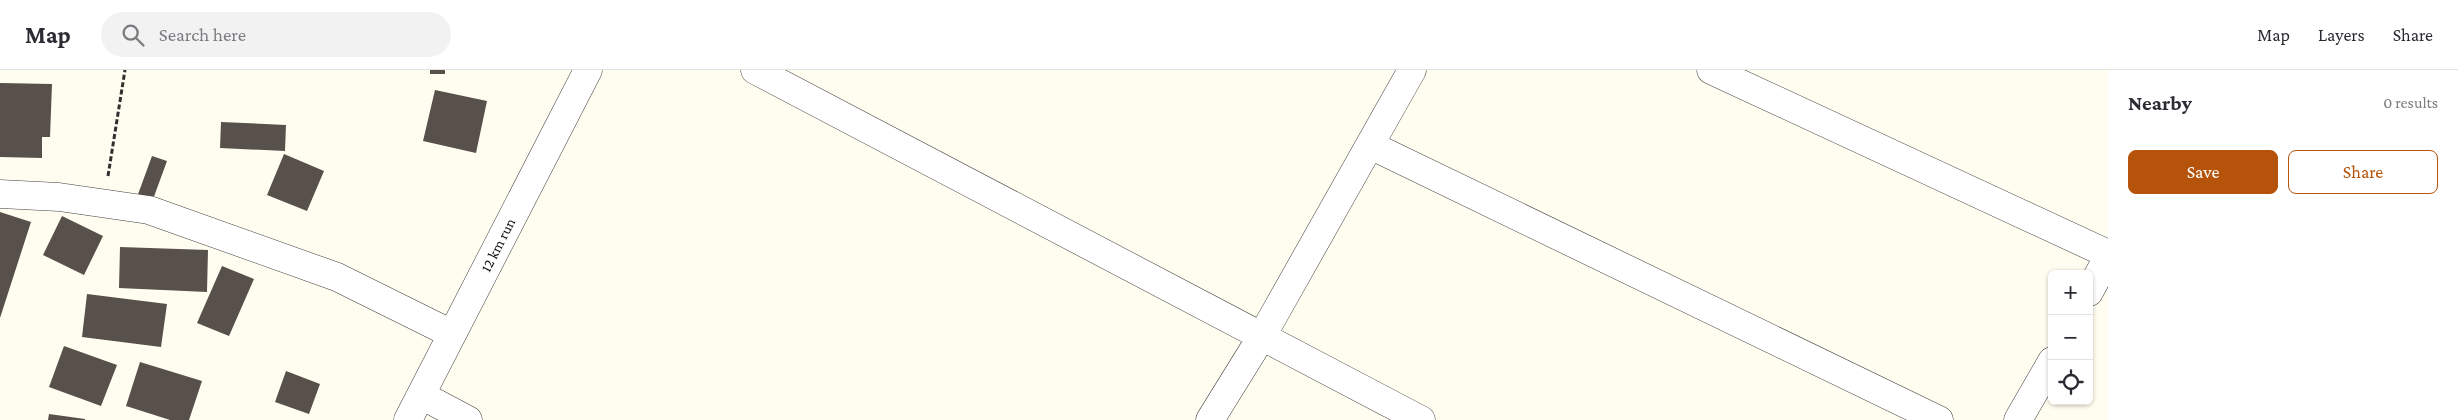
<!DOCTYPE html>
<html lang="en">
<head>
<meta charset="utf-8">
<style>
	:root { --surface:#fff; --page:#f2f2f3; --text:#2b2b33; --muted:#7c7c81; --line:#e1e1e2; --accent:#b45309 }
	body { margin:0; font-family:"Crimson Pro",serif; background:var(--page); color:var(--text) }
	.controls { position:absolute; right:15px; bottom:15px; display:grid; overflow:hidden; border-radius:8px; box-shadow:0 1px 4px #0004 }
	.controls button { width:45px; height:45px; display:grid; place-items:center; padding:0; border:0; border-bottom:1px solid var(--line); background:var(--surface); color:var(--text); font:25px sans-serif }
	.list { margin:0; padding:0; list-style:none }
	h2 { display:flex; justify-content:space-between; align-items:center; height:65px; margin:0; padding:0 20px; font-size:21px }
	h2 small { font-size:16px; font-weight:400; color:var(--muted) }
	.actions { display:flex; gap:10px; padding:15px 20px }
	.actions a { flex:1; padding:11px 0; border:1px solid var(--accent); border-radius:8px; text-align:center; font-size:18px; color:var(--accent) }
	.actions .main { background:var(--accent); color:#fff }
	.icon { flex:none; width:28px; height:28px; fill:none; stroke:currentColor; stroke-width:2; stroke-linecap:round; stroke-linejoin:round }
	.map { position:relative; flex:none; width:2108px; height:350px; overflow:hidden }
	header { display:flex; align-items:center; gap:30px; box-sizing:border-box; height:70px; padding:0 25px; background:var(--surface); border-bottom:1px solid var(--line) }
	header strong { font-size:24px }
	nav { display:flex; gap:28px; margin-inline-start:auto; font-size:18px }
	.search { width:350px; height:45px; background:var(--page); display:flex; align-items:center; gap:12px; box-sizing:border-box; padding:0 18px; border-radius:28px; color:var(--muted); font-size:19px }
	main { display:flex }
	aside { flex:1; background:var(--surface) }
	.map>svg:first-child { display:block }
	.building { fill:#58504a }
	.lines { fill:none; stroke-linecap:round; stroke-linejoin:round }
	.street-casing { stroke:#414141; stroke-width:29 }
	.path { stroke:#303030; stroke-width:3; stroke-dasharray:5 2.5; stroke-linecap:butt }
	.street { stroke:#fff; stroke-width:28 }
	.labels { text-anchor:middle; stroke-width:5; stroke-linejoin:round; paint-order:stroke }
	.street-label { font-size:15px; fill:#0e0e0e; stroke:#fff }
</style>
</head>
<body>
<header>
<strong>Map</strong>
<div class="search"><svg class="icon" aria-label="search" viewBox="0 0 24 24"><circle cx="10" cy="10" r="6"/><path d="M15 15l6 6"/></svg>Search here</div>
<nav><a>Map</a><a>Layers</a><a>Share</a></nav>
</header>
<main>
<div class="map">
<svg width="2108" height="350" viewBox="0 0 2108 350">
	<rect width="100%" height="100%" fill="#fffdf0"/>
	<path class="building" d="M430,0H445V4H430Z
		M0,13L52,14L50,67H42V88L0,87Z
		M435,20L487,31L476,83L423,71Z
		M221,52L286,55L285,81L220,78Z
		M284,84L324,101L307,141L267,125Z
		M152,86L167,91L152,132L137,127Z
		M0,142L31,152L0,248Z
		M62,146L103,166L84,205L43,185Z
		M120,177L208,180L207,222L119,218Z
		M222,196L254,209L229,266L197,253Z
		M87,224L167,234L161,277L82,267Z
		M64,276L117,295L101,336L49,317Z
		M140,292L202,311L189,350H170L126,336Z
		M286,301L320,314L309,344L275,332Z
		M49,344L85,349V350H48Z"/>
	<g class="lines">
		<defs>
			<path id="street" d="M755,0L1421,350
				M1711,0L2108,184
				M1370,75L1939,350
				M0,124L59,127L149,140L337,207L452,264
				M2089,222L2108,187
				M421,325L468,350
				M408,350L588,0
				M1210,350L1262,266L1412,0
				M2018,350L2052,291"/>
		</defs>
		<use href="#street" class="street-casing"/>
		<path class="path" d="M108,106L125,0"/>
		<use href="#street" class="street"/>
	</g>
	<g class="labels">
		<g class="street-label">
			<text transform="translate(498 175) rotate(-63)" y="5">12 km run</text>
		</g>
	</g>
</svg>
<div class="controls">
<button>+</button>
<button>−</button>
<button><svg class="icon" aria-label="locate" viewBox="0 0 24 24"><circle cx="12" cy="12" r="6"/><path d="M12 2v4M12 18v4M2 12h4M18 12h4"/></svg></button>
</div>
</div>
<aside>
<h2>Nearby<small>0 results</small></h2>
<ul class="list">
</ul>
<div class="actions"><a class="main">Save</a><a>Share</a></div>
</aside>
</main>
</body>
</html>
